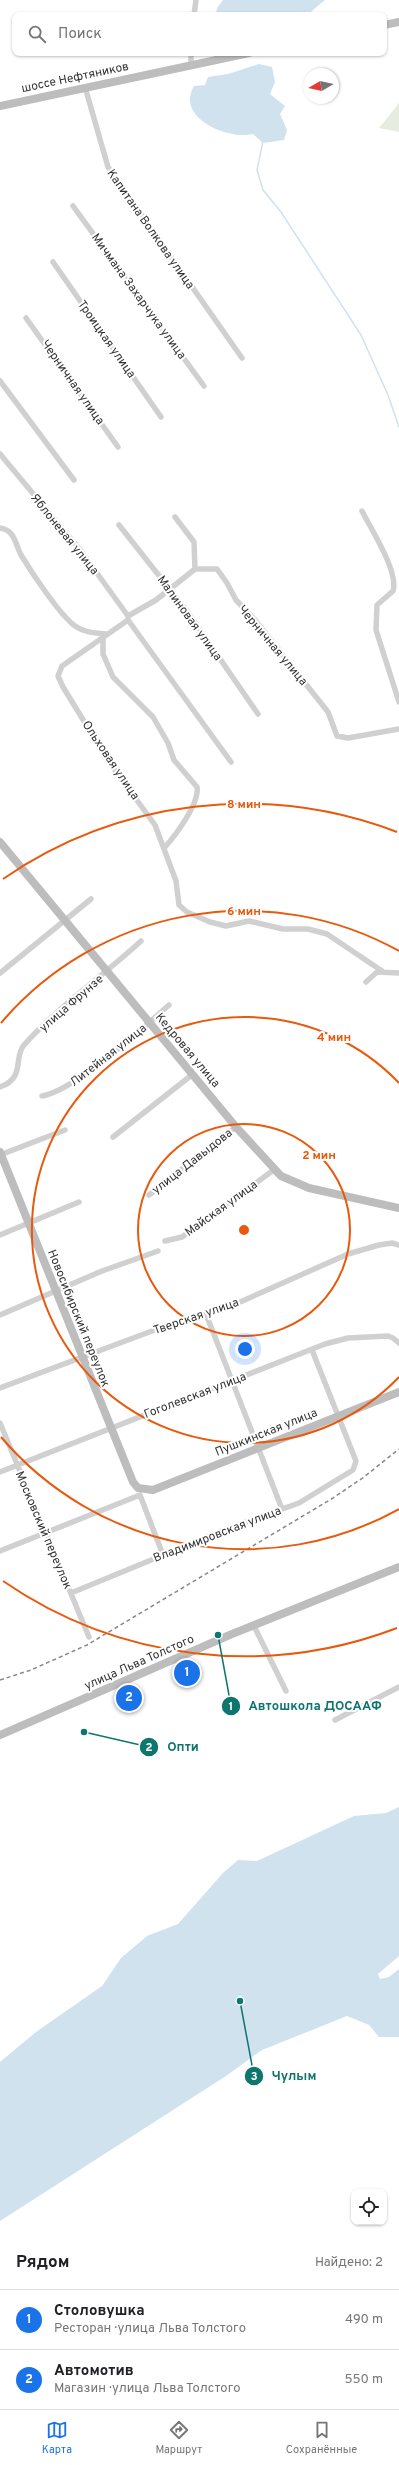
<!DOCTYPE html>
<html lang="ru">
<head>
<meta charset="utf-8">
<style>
	:root { --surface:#fff; --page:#f6f6f6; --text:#202124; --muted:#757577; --line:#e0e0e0; --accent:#1a73e8 }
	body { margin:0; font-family:Overpass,sans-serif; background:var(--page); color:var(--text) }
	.controls { position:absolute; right:12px; bottom:12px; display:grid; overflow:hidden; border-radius:8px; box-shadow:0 1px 3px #0004 }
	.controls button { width:36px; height:36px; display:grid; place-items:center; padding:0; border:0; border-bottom:1px solid var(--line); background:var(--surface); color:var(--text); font:20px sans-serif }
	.compass { position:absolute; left:303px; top:68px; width:36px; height:36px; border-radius:50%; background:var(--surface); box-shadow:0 1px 3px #0004; rotate:261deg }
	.you { position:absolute; left:245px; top:1349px; width:14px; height:14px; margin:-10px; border:3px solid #fff; border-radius:50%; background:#1a73e8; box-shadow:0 0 0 6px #1a73e833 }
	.badge { display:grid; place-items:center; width:26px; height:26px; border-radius:50%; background:var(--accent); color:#fff; font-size:13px; font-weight:700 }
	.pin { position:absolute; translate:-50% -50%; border:2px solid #fff; box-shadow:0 1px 4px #0006 }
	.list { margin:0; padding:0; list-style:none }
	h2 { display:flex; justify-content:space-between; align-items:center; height:52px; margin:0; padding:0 16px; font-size:17px }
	h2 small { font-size:13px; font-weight:400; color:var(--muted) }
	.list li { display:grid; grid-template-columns:26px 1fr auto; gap:12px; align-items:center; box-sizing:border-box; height:60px; padding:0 16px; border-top:1px solid var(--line) }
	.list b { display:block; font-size:15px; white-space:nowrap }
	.list p { margin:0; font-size:13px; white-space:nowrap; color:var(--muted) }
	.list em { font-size:13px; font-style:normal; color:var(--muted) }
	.icon { flex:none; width:22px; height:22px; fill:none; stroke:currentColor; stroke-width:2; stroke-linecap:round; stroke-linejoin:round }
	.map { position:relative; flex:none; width:399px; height:2237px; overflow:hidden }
	.search { position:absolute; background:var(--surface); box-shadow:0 1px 3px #0004; left:12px; right:12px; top:12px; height:44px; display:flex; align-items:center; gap:10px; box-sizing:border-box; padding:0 14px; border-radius:8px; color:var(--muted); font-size:15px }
	.sheet { height:172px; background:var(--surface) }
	nav { display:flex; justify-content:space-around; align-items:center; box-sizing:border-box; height:56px; border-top:1px solid var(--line); background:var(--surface); font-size:11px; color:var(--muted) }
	nav a { display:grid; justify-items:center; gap:2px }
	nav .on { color:var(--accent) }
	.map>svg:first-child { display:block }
	.green { fill:#e6ecdf }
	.water { fill:#cfe2ee }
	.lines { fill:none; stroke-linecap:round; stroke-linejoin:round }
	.stream { stroke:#cfe2ee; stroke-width:1.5 }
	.street { stroke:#d0d0d0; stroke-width:5.5 }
	.secondary { stroke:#bdbdbd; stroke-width:8 }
	.rail { stroke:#888; stroke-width:1.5; stroke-dasharray:4 3; stroke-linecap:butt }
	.ring { fill:none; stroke:#e8590c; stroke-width:2 }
	.labels { text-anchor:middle; stroke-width:4; stroke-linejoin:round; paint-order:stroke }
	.street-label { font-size:12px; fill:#333; stroke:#fff }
	.centre { fill:#e8590c; stroke:#fff; stroke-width:2 }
	.ring-label { font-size:12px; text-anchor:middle; font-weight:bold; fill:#e8590c; stroke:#fff; stroke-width:4; stroke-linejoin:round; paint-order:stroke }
	.leader { fill:none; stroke:#0f766e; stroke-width:1.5 }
	.callout-dot { fill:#0f766e; stroke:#fff; stroke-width:1.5 }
	.mark-label { font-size:12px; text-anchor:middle; font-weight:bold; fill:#fff }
	.callout-label { font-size:13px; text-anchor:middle; font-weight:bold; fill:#0f766e; stroke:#fff; stroke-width:4; stroke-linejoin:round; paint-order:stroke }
</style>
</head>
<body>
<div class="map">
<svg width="399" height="2237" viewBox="0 0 399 2237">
	<rect width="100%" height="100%" fill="#fff"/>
	<path class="green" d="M399,103V132L379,128Z"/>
	<path class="water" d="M223,0H325L307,15H216L217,8Z
		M259,64L272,67L275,82L270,94L285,106L280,114L287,130L284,140L263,143L253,134C228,140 175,118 194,86L205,85L208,77L228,74Z
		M399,1807V1956L378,1974L380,1979L389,1977L399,1969V2037H379L369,2025L347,2016L262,2050L226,2076L0,2221V2062L36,2032L102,1986L121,1958L147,1936L178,1924L223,1873L238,1860L257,1861L354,1816L386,1813Z"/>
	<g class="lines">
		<path class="stream" d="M263,141L257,170L263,190L281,212L361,335L388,395L399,427"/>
		<path class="street" d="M194,15L196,0
			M191,65V53
			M85,87L108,167L242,358
			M73,206L204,386
			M53,262L161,417
			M26,318L118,447
			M0,381L74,480
			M0,454L81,551L128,616
			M362,511C371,529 399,572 393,591L377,605L376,630L399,702
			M175,517L194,542L195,569H217L227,583L236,600L255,620L328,712L337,736L348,738L399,729
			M119,525L187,611L258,714
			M0,528C15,530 15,544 21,555C32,573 59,614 75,626C85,633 96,633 107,634
			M195,569L156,600L128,616V620L62,666L58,676L63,687L109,762L155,825L176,881L179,905L187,912L210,922L226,926L249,921L283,929H308L327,934L382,971
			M128,620L231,762
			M103,638V654L113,677L153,717L168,743L174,760L197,787C200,803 175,836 165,847
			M0,973L91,899
			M366,982L377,972L399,973
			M0,1087C26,1078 13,1057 24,1045C59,1006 103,976 141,941
			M42,1096C74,1091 143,1028 169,1005
			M113,1137L193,1074
			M0,1155L65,1130
			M149,1195L236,1127
			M0,1235L79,1202
			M165,1241L182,1237L275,1169
			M206,1314L282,1509
			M0,1315L102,1271L158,1251
			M0,1388L192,1316L203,1315L231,1306L348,1254L379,1245L392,1243L399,1245
			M0,1423L89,1637
			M0,1472L325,1344L348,1338L388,1336L393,1338L399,1343
			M140,1495L163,1555
			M0,1551L140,1495
			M71,1593L224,1530L299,1503L353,1470L356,1461L312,1350
			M254,1626L286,1691
			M335,1720L399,1687"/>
		<path class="secondary" d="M384,25L399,22
			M0,106L249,53
			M0,842L236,1127L281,1176L309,1188L399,1208
			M0,1152L133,1482L138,1488L153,1490L399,1392
			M0,1735L232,1634L399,1567"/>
		<path class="rail" d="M0,1680L31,1670L87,1645L333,1498L364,1477L399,1449"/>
	</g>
	<g class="ring">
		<circle cx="244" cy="1230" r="106"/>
		<path d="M399 1377A213 213 0 1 1 399 1083"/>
		<path d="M399 1509A319 319 0 0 1 1 1437M1 1023A319 319 0 0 1 399 951"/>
		<path d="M397 1628A426 426 0 0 1 3 1581M3 879A426 426 0 0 1 397 832"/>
	</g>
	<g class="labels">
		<g class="street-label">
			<text transform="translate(75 77) rotate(-12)" y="4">шоссе Нефтяников</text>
			<text transform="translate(151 229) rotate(55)" y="4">Капитана Волкова улица</text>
			<text transform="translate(139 296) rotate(54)" y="4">Мичмана Захарчука улица</text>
			<text transform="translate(107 339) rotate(55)" y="4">Троицкая улица</text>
			<text transform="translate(73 382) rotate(55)" y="4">Черничная улица</text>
			<text transform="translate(65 534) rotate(51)" y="4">Яблоневая улица</text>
			<text transform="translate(190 618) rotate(54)" y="4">Малиновая улица</text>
			<text transform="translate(273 645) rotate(50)" y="4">Черничная улица</text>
			<text transform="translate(111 760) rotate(56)" y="4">Ольховая улица</text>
			<text transform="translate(71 1003) rotate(-41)" y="4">улица Фрунзе</text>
			<text transform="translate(188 1050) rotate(50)" y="4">Кедровая улица</text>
			<text transform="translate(108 1055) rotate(-38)" y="4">Литейная улица</text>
			<text transform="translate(192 1161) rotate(-38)" y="4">улица Давыдова</text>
			<text transform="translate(221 1208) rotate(-36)" y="4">Майская улица</text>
			<text transform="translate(196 1316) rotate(-19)" y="4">Тверская улица</text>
			<text transform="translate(79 1318) rotate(68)" y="4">Новосибирский переулок</text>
			<text transform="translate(195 1395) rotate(-21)" y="4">Гоголевская улица</text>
			<text transform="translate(266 1432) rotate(-22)" y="4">Пушкинская улица</text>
			<text transform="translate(44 1530) rotate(67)" y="4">Московский переулок</text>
			<text transform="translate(217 1534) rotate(-21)" y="4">Владимировская улица</text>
			<text transform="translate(139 1662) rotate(-24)" y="4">улица Льва Толстого</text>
		</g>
	</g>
	<circle cx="244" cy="1230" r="6" class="centre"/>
	<g class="ring-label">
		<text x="244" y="808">8 мин</text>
		<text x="244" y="915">6 мин</text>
		<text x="334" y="1041">4 мин</text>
		<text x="319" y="1159">2 мин</text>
	</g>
	<path class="leader" d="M218 1635L231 1706M84 1732L149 1747M240 2001L254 2076"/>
	<g class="callout-dot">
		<circle cx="218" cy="1635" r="4"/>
		<circle cx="84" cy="1732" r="4"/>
		<circle cx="240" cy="2001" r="4"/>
		<circle cx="231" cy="1706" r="10"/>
		<circle cx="149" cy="1747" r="10"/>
		<circle cx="254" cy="2076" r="10"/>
	</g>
	<g class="mark-label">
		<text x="231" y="1710">1</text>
		<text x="149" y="1751">2</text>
		<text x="254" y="2080">3</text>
	</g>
	<g class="callout-label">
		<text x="315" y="1710">Автошкола ДОСААФ</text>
		<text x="183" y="1751">Опти</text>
		<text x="294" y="2080">Чулым</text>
	</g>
</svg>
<div class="controls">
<button><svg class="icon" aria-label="locate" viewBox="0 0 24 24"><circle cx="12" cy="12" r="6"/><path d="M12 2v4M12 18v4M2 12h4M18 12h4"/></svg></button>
</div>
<svg class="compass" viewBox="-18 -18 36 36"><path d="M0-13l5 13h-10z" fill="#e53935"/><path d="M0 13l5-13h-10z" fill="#757577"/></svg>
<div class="you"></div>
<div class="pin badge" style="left:187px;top:1673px">1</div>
<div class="pin badge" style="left:129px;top:1698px">2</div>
<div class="search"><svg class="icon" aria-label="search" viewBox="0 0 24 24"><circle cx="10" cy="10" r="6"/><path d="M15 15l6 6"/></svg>Поиск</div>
</div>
<section class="sheet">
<h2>Рядом<small>Найдено: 2</small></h2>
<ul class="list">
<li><span class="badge">1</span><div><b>Столовушка</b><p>Ресторан · улица Льва Толстого</p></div><em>490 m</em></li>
<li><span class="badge">2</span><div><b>Автомотив</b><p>Магазин · улица Льва Толстого</p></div><em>550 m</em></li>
</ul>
</section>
<nav>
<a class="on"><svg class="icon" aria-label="map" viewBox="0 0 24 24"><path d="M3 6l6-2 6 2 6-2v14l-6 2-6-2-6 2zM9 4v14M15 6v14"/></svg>Карта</a>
<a><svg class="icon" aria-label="directions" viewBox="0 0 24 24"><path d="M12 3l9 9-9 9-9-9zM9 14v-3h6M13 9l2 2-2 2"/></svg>Маршрут</a>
<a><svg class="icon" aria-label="saved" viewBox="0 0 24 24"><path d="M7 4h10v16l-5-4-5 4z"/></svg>Сохранённые</a>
</nav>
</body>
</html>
